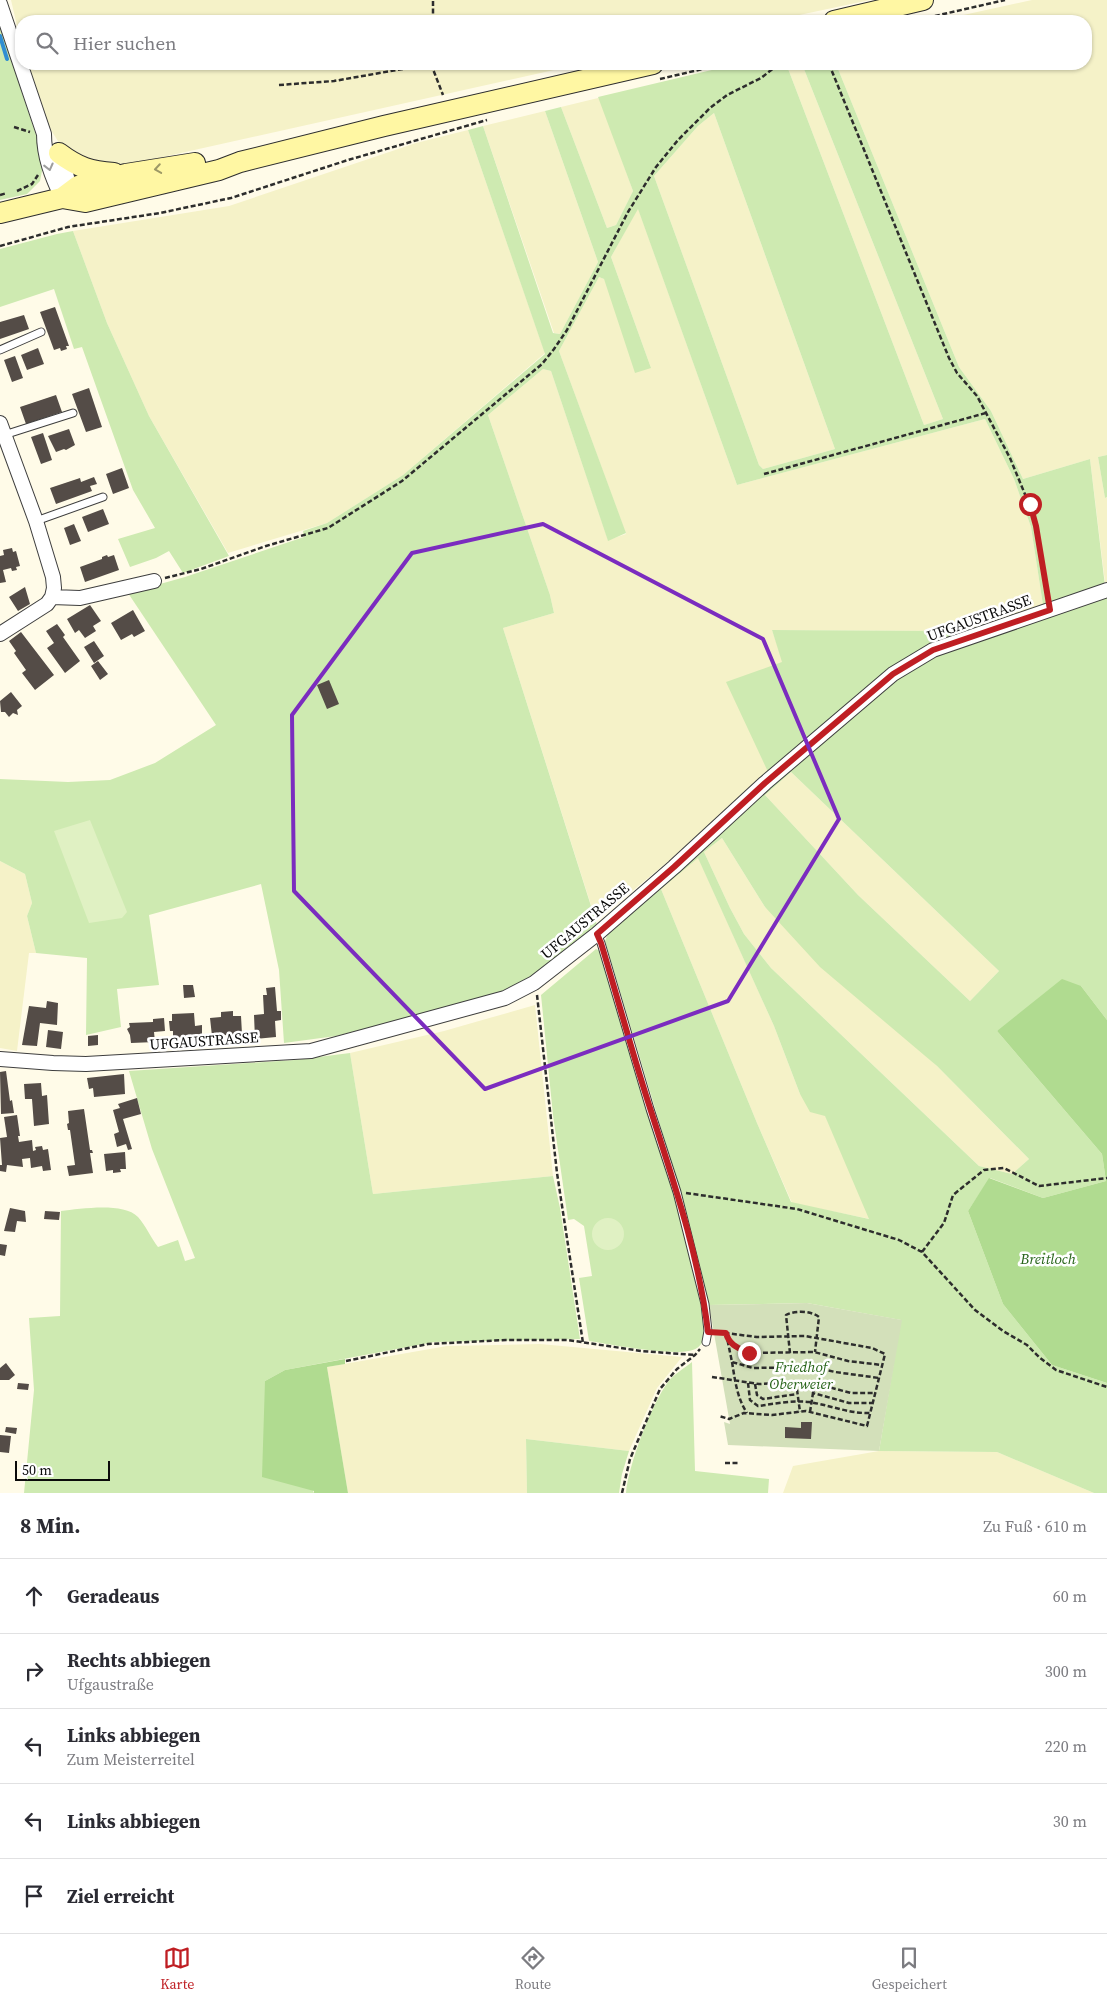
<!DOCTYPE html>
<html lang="de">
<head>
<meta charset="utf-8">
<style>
	:root { --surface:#fff; --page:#f2f2f3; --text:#2b2b33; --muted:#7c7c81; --line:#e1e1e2; --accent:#bf1e23 }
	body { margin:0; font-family:"Source Serif 4",serif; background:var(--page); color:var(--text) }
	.scale { position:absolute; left:15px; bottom:12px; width:95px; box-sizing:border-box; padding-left:5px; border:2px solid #0b0b0b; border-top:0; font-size:14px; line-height:18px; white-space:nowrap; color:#0b0b0b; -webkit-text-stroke:4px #fff; paint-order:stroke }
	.stop { position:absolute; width:15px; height:15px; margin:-11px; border:4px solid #bf1e23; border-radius:50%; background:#fff }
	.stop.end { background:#bf1e23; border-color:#fff; box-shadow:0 1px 5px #0008 }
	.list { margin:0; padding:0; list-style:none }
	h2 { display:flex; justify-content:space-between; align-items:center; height:65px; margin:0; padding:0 20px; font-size:21px }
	h2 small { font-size:16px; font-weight:400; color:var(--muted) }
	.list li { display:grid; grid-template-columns:32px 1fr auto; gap:15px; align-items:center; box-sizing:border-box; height:75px; padding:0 20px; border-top:1px solid var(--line) }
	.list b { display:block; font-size:19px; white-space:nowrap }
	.list p { margin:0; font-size:16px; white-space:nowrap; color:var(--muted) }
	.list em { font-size:16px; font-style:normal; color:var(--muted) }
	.icon { flex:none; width:28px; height:28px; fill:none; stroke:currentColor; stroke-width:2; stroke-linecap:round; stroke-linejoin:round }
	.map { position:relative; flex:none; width:1107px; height:1493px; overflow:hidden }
	.search { position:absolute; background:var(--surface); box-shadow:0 1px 4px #0004; left:15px; right:15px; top:15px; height:55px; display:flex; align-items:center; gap:12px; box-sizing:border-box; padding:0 18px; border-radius:20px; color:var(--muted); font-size:19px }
	.sheet { height:440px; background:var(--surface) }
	nav { display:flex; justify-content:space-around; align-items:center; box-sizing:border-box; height:70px; border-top:1px solid var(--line); background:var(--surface); font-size:14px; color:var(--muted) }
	nav a { display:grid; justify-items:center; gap:2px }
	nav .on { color:var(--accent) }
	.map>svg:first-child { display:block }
	.farmland { fill:#f5f2c8 }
	.green { fill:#ceeab1; fill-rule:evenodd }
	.forest { fill:#b0db90 }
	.cemetery { fill:#d3e0ba }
	.pitch { fill:#e0f1c3 }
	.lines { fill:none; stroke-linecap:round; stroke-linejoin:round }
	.stream { stroke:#2f8ed2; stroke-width:4 }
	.building { fill:#544c47 }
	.lane-casing { stroke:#3e3e3e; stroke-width:9 }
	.street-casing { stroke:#3e3e3e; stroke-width:16 }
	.secondary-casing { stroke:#2d2d2d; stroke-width:22 }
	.path { stroke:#2d2d2d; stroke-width:2.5; stroke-dasharray:5 2.5; stroke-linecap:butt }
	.lane { stroke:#fff; stroke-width:7 }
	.street { stroke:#fff; stroke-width:14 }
	.secondary { stroke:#fff7a3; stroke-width:20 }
	.oneway { stroke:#9d9d9d }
	.oneway2 { stroke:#9d9966 }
	.route { stroke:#bf1e23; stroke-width:6 }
	.marked { fill:none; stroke:#7b2cbf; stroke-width:4; stroke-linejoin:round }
	.labels { text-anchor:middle; stroke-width:5; stroke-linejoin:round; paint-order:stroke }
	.street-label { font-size:15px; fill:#0b0b0b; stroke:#fff }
	.park-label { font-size:15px; font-style:italic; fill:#276419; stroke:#fff }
</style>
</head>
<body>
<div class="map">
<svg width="1107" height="1493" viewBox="0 0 1107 1493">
	<rect width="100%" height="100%" fill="#fffbe8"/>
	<path class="farmland" d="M11,0H870L771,21H21V43Z
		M1032,0H1107V455L1098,457L1105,498L1107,497V582H1105L1090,459L1023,479L991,411L959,367L836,64H1086V21H936Z
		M26,64H581L127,165H95L63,149L49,127L31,85Z
		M789,64H802L943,419L924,425L787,66Z
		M598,98L600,99L633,191L616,225L607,228L561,107Z
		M545,111L598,262L560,334L554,333L483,126Z
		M714,113L835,449L763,469L759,465L654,176L698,126Z
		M468,130L545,353L403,475L327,523L228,553L149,416L107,323L73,231L229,206L416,143Z
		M638,208L737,485L985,419L1014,479L1031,527L1043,605L979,626L952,631L772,630L783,662L768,773L665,864L596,921L503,628L554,613L550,595L488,415L543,369L551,371L608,540L626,534L559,351L599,277L604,279L651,368L611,257Z
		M791,772L999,971L970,1001L858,895L765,795Z
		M722,838L765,907L937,1066L1029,1159L1012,1174L979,1166L771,968L744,934L730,908L704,852Z
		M698,857L774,1026L800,1094L825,1115L870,1219L792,1203L757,1123L661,889Z
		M0,861L25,874L32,903L27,916L36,953H29L17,1051L0,1048Z
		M535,1005L553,1176L373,1194L350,1053L444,1031Z
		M540,1344L682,1357L657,1388L629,1451L526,1439L527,1493H348L327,1367L447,1346Z
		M879,1451L997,1452L1094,1493H783L793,1466Z"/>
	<path class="green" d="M0,26L37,138L43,166L40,181L27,194L0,200Z
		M737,64H776L774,65L776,68L782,64H789L787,66L924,425L943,419L802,64H836L959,367L991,411L1023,479L1090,459L1105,586L1043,605L1031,527L1014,479L985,419L737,485L638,209L611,257L651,368L635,373L604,279L599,277L559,351L626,533L608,541L551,371L543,369L488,415L550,595L554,613L503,628L597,925L538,975L510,991L336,1036L284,1043L279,970L261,884L149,915L159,985L117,989L121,1027L86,1035L87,958L36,953L27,916L32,903L25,874L0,861V779L68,782L110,780L155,763L216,725L128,593L185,577L304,537L303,531L327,523L403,475L545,354L468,130L483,126L553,333L560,334L598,262L545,111L561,107L607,228L616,225L633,191L598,97ZM714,113L835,449L763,469L759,465L654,176L698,126Z
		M73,231L107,323L149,416L229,556L183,573L169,551L156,558L130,567L118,539L155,528L133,490L82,347L74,349L54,289L0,307V249L57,234Z
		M1107,455V497L1105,498L1098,457Z
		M1107,593V1020L1081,986L997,1031L1102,1154L1106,1181L1043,1198L990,1178L968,1211L1003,1304L1052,1365L1107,1383V1493H1094L997,1452L879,1451L901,1320L807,1303L709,1305L681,1195L605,941L609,931L788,771L882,691L916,665L957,646ZM791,772L999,971L970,1001L858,895L765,795ZM722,838L765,907L820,967L937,1066L1029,1159L1012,1174L979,1166L771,968L744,934L730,908L704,852ZM698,858L774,1026L800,1094L810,1112L825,1116L869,1219L791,1202L757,1123L661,889Z
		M772,630L952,631L953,636L769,774L726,682L782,662Z
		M596,949L600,951C627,1049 662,1144 687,1243C693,1269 705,1305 705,1332C705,1338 702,1345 697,1348C682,1359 609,1344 589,1341L579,1278L592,1276L584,1226L574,1219L568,1220L553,1115L541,995Z
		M350,1053L373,1194L553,1176L560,1208L580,1339L434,1342L285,1370L265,1381L314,1493H24L34,1390L29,1318L60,1316L61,1211C81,1209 123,1202 138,1217C146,1226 151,1238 158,1247L178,1240L185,1261L195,1258L152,1149L129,1071L295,1060Z
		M692,1362L695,1471L769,1479L768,1493H626C628,1466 652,1403 668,1382C674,1374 685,1368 692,1362Z
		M526,1439L629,1451L622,1474L619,1493H527Z"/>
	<path class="forest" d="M1062,979L1081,986L1107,1020V1383L1052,1365L1003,1304L968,1211L989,1178L1043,1198L1106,1181L1102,1154L997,1031Z
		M345,1359V1364L327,1367L348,1493H314V1491L262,1477L265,1381L285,1370Z"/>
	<path class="cemetery" d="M807,1303L902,1320L879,1451L728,1445L724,1422L730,1424L709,1305Z"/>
	<path class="pitch" d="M90,820L127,912L122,918L89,923L54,831Z
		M592 1234a16 16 0 1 1 32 0a16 16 0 1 1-32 0Z"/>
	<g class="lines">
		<path class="stream" d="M0,36L7,59"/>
	</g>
	<path class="building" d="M55,307L69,346H66L67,349L61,351L60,348L54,350L40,312Z
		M24,315L29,329L0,339V322Z
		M38,348L44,364L27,370L21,355Z
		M15,356L23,378L12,382L4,360Z
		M89,388L102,427L86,432L72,394Z
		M56,395L62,412L26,424L20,407Z
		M69,429L75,445L66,450L64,449L56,452L48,436Z
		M43,433L52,460L41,464L31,437Z
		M122,468L129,488L113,494L106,474Z
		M94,477L97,484L90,486L92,491L56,504L50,488L80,478L81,482Z
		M103,509L109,524L88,532L82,517Z
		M74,524L81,541L70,545L64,528Z
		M12,548L13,552L16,551L20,566L16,567L17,570L12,571L11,568L3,570L6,582L0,583V556L4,555L3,550Z
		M107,555L108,557L114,555L119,570L85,582L80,567L102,559V557Z
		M25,587L30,604L18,611L9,597Z
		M90,605L101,621L93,626L96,631L85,638L79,630L75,633L67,619Z
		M133,610L145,631L134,637L132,634L121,640L111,623Z
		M57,624L65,635L63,637L80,661L65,673L47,648L54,643L46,631Z
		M21,632L54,675L35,690L22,673L26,670L14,653L16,651L9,641Z
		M94,641L104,656L94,663L84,647Z
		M98,661L108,674L100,680L91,666Z
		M329,680L339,704L327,709L317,685Z
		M11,692L22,706L17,710L18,715L13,713L9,717L5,712H1L0,701Z
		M183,985H193L195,997L184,998Z
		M275,987L277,1011H281V1020L275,1021L276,1037L255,1039L254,1015L264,1014L263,995H267L266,988Z
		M47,1001L58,1003L57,1025L40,1023L37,1046L22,1045L29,1006L46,1008Z
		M233,1011V1016H241L242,1034L212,1036L210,1018L221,1017V1012Z
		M194,1013L195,1026L202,1025V1036L173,1038V1031H170L169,1021H172V1014Z
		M164,1018L165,1031L154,1032L155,1042L131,1043L130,1035L127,1029L130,1027L129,1023L153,1022V1019Z
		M48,1030L63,1032L61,1049L46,1047Z
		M98,1035V1045L88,1046V1036Z
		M6,1071L10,1101L12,1100L14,1113L1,1114L0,1072Z
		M124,1074L125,1094L94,1097L93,1088L89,1089L87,1078Z
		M41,1083L42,1096L47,1095L49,1124L34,1126L32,1099H25L24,1084Z
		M137,1098L141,1114L123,1119L132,1149L128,1150L126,1144L117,1147L114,1134L119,1132L113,1110L120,1108L118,1104Z
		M84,1109L90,1150H92L93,1153H90L93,1173L69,1176L67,1166L75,1165L70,1130H68L67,1124L69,1123L68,1111Z
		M17,1115L20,1136H18L19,1142L32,1140L33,1151L36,1150L35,1147L42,1146L43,1150L48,1149L51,1170L43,1171L42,1166L31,1168L30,1158L22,1159L23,1167L7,1165L6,1172L0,1171V1165H2L0,1138L7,1137L4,1117Z
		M125,1152L126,1169H120L121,1172L113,1173V1170L106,1171L104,1154Z
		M10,1208L25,1211L26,1222L17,1221L15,1232L4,1231Z
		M45,1211L60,1212L59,1220L44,1219Z
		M0,1244L7,1245L5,1256L0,1255Z
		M6,1363L15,1375L9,1380H0V1368Z
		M18,1383L29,1384L28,1390L17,1389Z
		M801,1422H812L811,1439L785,1438V1427L801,1428Z
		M6,1427L17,1428L16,1434L5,1432Z
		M0,1435L11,1436L9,1453L0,1452Z"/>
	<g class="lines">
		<defs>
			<path id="lane" d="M0,350L41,332
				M4,435L73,413
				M36,521L103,497
				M597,934L601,943L650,1109L677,1192L705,1304L708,1331L706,1342"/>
			<path id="street" d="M0,4L44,134C44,157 52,177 62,198
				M58,152L67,177L62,198
				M0,423L36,521L53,577L54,588L52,597L47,604L0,634
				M52,597L80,598L154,581
				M0,1059L53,1063L86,1064L311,1051L505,998L534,983L597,934L674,867L765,783L893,674L933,650L1107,590"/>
			<path id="secondary" d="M834,21L923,0
				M59,153C79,168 90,171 114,173
				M62,198L85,202L219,170L240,162L384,126L653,64
				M0,213L62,198L78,186L126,174L195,163"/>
		</defs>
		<use href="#lane" class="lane-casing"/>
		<use href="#street" class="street-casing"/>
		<use href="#secondary" class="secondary-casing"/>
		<path class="path" d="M433,21V0
			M913,21L1005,0
			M431,64L443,95
			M829,64L949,358L957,373L977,396L1010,458L1029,504L1036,526L1047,598
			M660,79L724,64
			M279,85L334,81L431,64
			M14,127L30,132
			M17,191L32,184L38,175
			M0,195L7,193
			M0,246L68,227L160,213L231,198L348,160L487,120
			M764,474L986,413
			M165,578L201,569L266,546L328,528L402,481L542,364L554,349L567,330L628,212L656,167L678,140L710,108L727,95L761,78L779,64
			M537,995L557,1173L583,1343
			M686,1193L797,1209L899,1240L922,1252L975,1310L1003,1331L1027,1345L1040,1358L1056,1370L1107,1387
			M922,1252L944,1223L953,1195L984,1170L1004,1168L1039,1186L1107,1178
			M717,1332L757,1337L805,1336L872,1348L885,1354L867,1426L806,1411L772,1415L744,1413L729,1419L719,1416
			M726,1333L732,1362L753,1368L814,1367L835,1372L879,1378
			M729,1341L736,1347L749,1353L814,1352L848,1361L882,1365
			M790,1353L786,1315C795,1310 812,1311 819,1317L815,1352
			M346,1361L428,1344L506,1340H568L641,1351L695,1355
			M732,1362C735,1380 737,1398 747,1413
			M712,1377L759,1384L800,1382L817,1384L851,1393H875
			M796,1382L800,1412
			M748,1383L750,1400L758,1406C774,1404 792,1400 809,1402C830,1405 849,1414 871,1413
			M815,1383L813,1393L849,1403H872
			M755,1384L757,1395L763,1399L797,1394
			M810,1412L813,1393
			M725,1463H740
			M622,1493L630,1459L660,1389L677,1369L695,1355L700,1349"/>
		<use href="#lane" class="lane"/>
		<use href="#street" class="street"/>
		<use href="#secondary" class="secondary"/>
	</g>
	<defs><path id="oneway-chevron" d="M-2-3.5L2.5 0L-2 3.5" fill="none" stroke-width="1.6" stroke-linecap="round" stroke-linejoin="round" transform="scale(1.25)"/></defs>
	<use class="oneway" href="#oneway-chevron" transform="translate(49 167) rotate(76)"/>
	<use class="oneway2" href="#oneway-chevron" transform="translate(158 169) rotate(171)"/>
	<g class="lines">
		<path class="route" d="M749,1353C738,1348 729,1345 726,1333L708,1332C699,1256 674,1183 651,1111C633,1056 618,999 601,943L597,934L674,867L765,783L893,674L933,650L1050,610L1036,526L1030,504"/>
	</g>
	<path class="marked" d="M543,524L763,639L839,819L728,1001L485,1089L294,891L292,715L412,553Z"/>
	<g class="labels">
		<g class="street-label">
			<text transform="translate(979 618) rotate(-20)" y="5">UFGAUSTRASSE</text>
			<text transform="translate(585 921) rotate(-40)" y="5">UFGAUSTRASSE</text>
			<text transform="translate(204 1041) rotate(-4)" y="5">UFGAUSTRASSE</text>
		</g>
		<g class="park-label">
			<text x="1048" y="1264">Breitloch</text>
			<text x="801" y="1372">Friedhof<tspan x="801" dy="17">Oberweier</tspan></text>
		</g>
	</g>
</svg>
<div class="scale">50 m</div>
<div class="stop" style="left:1030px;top:504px"></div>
<div class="stop end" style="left:749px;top:1353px"></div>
<div class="search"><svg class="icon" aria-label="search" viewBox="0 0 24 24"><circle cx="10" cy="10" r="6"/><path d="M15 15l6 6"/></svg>Hier suchen</div>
</div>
<section class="sheet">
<h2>8 Min.<small>Zu Fuß · 610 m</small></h2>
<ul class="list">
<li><svg class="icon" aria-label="ahead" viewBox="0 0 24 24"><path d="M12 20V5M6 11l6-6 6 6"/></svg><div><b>Geradeaus</b></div><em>60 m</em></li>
<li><svg class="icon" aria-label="right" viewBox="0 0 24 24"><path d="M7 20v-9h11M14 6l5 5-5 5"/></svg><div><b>Rechts abbiegen</b><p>Ufgaustraße</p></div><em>300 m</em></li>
<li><svg class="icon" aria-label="left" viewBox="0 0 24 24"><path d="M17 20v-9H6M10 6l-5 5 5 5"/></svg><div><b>Links abbiegen</b><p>Zum Meisterreitel</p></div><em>220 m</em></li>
<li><svg class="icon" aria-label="left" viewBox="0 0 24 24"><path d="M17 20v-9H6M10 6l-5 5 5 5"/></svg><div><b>Links abbiegen</b></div><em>30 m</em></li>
<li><svg class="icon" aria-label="arrive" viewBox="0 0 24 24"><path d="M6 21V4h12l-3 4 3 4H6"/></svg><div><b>Ziel erreicht</b></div></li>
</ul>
</section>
<nav>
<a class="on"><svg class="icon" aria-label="map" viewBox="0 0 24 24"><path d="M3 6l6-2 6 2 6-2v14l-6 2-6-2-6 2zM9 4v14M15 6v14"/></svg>Karte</a>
<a><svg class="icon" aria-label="directions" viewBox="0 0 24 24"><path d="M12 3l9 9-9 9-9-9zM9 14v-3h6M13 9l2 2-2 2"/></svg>Route</a>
<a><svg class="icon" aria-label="saved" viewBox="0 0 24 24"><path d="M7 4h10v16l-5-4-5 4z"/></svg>Gespeichert</a>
</nav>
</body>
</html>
